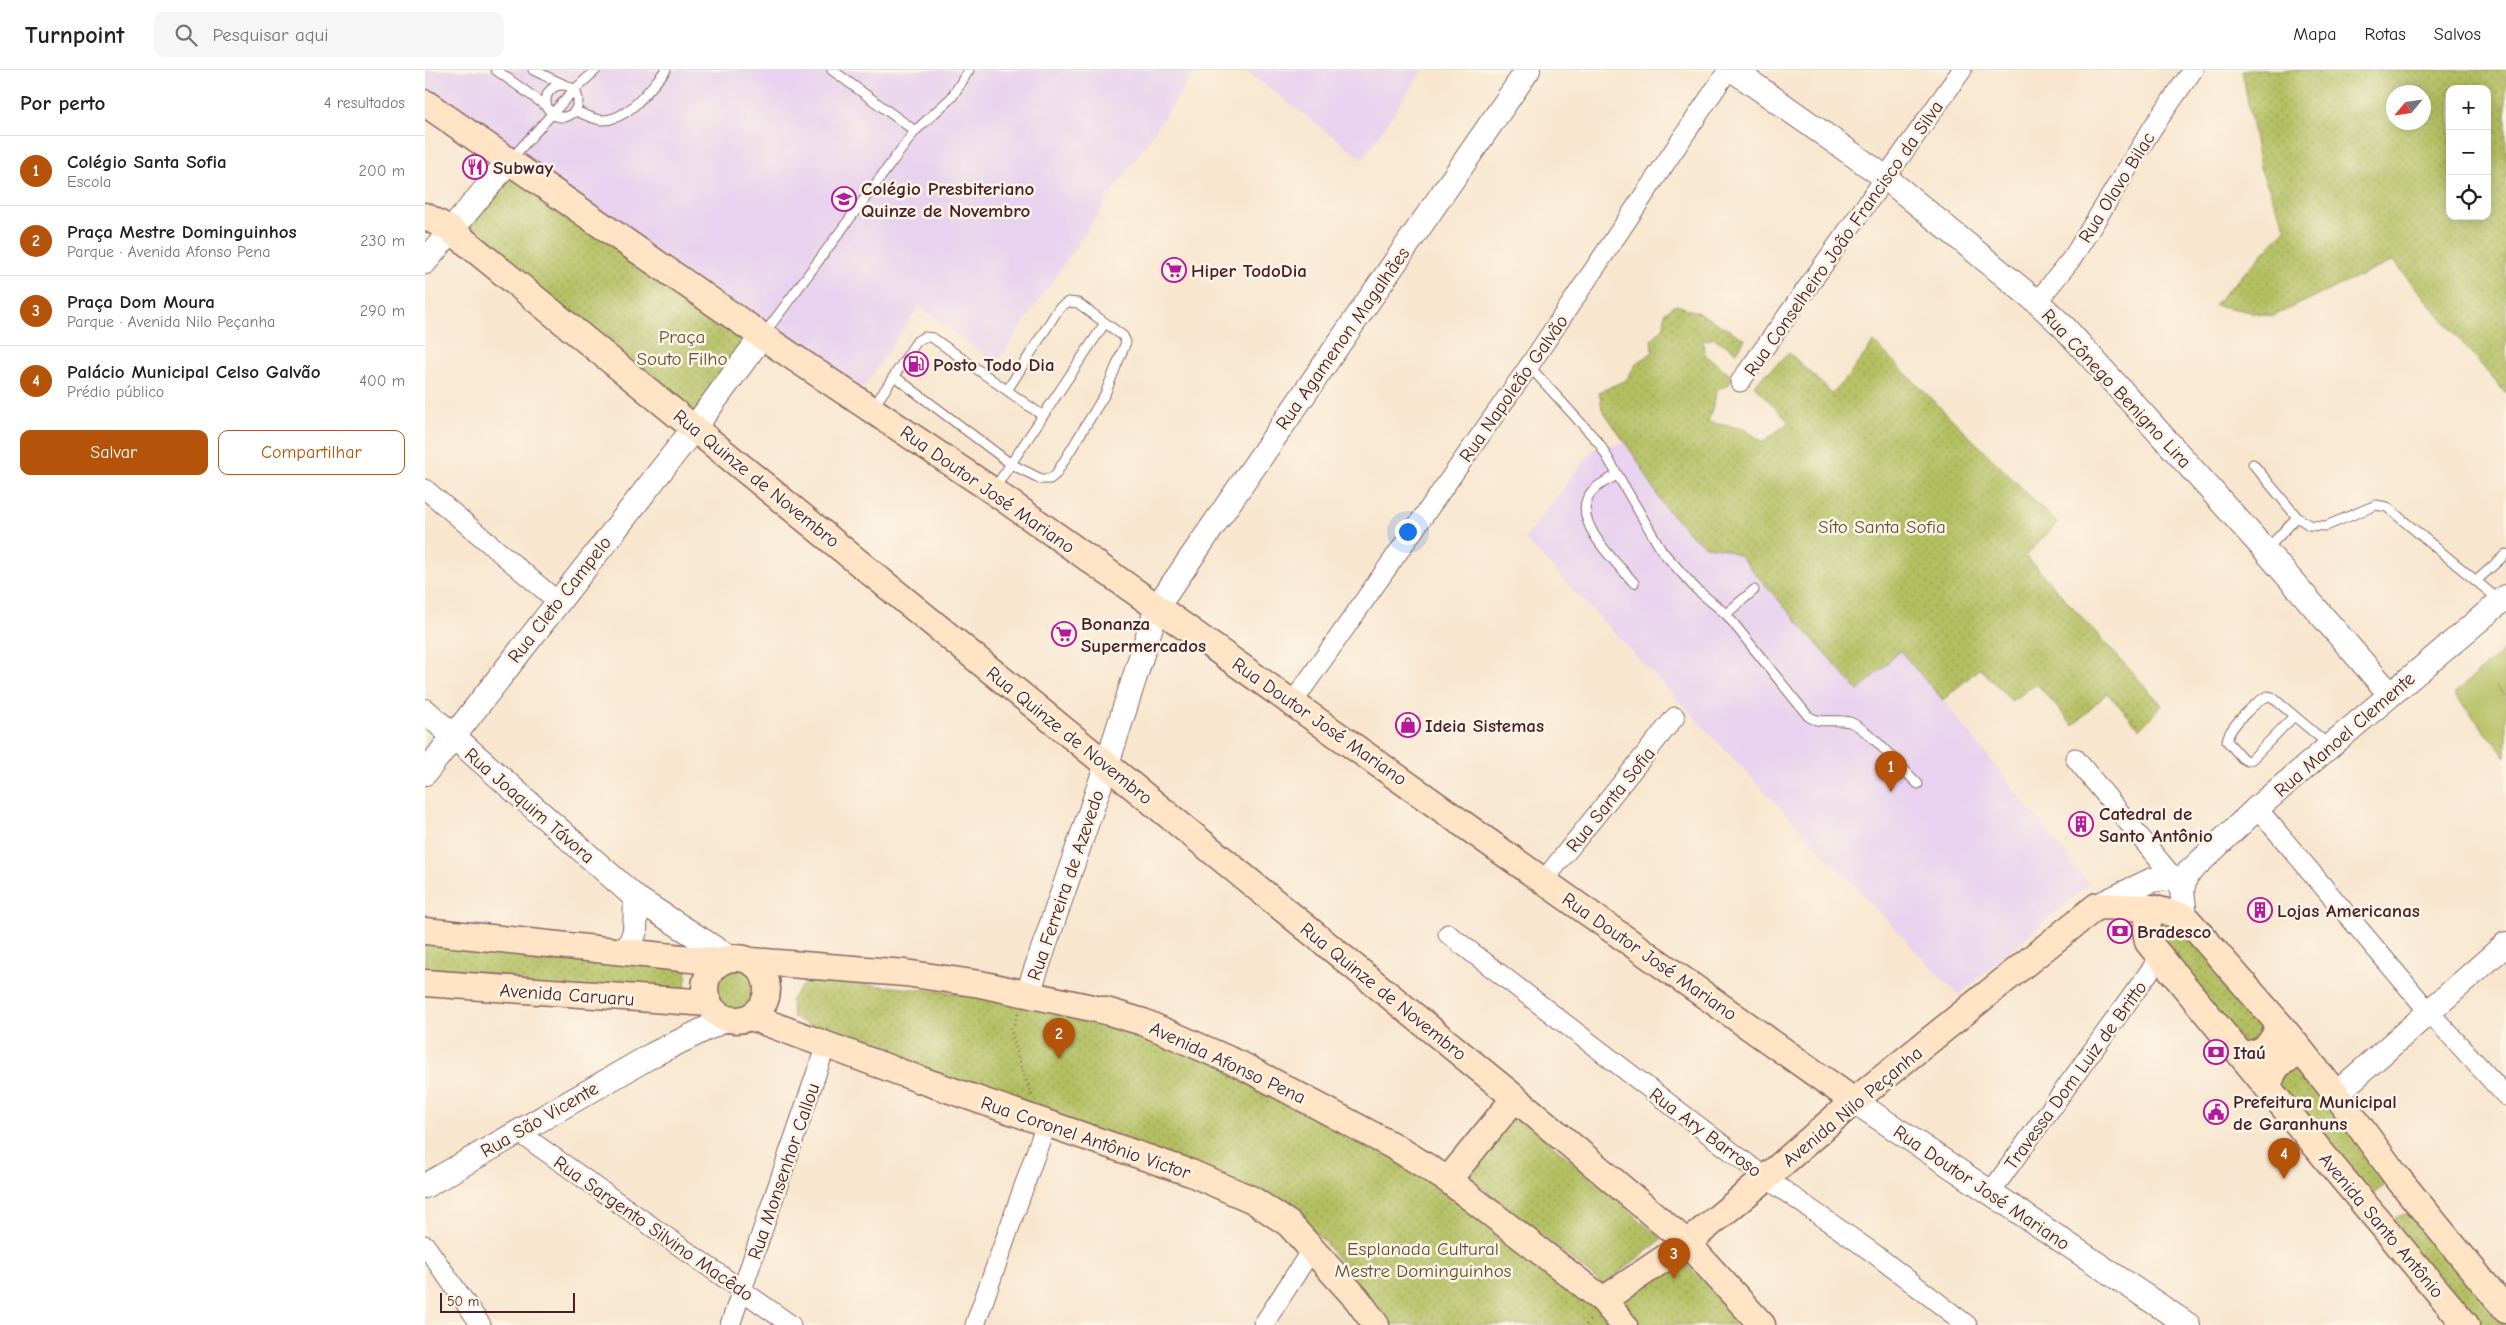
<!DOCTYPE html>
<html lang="pt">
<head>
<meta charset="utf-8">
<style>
	:root { --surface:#fff; --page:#f6f6f6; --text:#202124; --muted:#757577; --line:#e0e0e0; --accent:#b45309 }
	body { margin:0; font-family:"Comic Neue",sans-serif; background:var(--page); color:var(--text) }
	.controls { position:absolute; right:15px; top:15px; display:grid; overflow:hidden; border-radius:10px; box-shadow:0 2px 12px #0003 }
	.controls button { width:45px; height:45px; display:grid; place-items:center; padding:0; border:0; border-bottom:1px solid var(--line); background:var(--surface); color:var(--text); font:25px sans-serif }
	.compass { position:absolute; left:1961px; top:15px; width:45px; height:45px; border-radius:50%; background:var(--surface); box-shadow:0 2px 12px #0003; rotate:241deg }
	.scale { position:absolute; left:15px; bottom:12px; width:135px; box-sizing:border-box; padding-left:5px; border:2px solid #4a1f2b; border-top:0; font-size:14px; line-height:18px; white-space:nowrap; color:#4a1f2b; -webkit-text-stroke:4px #fcf5e5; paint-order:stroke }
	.you { position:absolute; left:982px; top:461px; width:18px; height:18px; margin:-12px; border:4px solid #fff; border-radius:50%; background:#1a73e8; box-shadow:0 0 0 8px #1a73e833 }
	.badge { display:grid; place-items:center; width:32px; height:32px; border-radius:50%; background:var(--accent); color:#fff; font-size:16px; font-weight:700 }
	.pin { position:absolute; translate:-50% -41px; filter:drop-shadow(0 1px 2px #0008) }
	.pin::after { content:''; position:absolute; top:26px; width:18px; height:15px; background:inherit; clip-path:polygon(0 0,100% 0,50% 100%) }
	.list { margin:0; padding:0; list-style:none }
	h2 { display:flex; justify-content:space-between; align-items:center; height:65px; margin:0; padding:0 20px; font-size:21px }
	h2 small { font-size:16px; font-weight:400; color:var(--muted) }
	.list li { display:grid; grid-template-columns:32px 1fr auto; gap:15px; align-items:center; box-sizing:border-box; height:70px; padding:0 20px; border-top:1px solid var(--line) }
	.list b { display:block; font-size:19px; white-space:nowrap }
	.list p { margin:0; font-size:16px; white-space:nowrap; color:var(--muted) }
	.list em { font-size:16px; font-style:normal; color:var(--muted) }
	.actions { display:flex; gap:10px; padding:15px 20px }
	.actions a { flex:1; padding:11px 0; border:1px solid var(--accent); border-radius:10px; text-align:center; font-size:18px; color:var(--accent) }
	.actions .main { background:var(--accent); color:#fff }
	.icon { flex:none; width:28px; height:28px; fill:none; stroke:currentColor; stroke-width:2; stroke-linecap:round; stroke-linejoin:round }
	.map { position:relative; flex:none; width:2081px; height:1255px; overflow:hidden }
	header { display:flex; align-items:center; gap:30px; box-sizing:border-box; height:70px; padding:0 25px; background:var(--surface); border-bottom:1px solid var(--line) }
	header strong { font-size:24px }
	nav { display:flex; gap:28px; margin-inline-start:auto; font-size:18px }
	.search { width:350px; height:45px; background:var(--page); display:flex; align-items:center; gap:12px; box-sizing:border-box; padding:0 18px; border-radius:10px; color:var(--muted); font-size:19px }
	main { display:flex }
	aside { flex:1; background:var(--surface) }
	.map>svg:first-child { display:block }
	.built { fill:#e8d2ef }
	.park { fill:url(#park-dots); stroke:#7e6f46; fill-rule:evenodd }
	.pitch { fill:#b2bf61; stroke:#7e6f46 }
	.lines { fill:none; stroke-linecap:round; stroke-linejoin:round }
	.service-casing { stroke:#876564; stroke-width:11 }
	.minor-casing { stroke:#876564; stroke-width:21 }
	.tertiary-casing { stroke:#876564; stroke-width:26 }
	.secondary-casing { stroke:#876564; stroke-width:29 }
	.path { stroke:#876564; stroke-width:3; stroke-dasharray:1 4; stroke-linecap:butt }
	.service { stroke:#fff; stroke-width:9 }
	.minor { stroke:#fff; stroke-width:19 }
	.tertiary { stroke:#fff; stroke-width:24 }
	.secondary { stroke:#ffe4c6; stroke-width:26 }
	.labels { text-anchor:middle; stroke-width:5; stroke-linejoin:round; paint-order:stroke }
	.poi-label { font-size:19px; font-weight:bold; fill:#4a1f2b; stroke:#fcf5e5; text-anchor:start }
	.street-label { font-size:19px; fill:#4a1f2b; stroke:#fcf5e5 }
	.park-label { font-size:19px; fill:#694f3b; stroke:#fcf5e5 }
</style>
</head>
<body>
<header>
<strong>Turnpoint</strong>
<div class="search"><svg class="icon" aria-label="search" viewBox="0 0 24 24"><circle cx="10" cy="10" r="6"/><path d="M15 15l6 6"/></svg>Pesquisar aqui</div>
<nav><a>Mapa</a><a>Rotas</a><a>Salvos</a></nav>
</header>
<main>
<aside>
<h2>Por perto<small>4 resultados</small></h2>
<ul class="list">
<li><span class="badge">1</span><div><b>Colégio Santa Sofia</b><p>Escola</p></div><em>200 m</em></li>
<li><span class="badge">2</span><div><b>Praça Mestre Dominguinhos</b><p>Parque · Avenida Afonso Pena</p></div><em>230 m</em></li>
<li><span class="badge">3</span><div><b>Praça Dom Moura</b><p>Parque · Avenida Nilo Peçanha</p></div><em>290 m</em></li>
<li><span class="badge">4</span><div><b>Palácio Municipal Celso Galvão</b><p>Prédio público</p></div><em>400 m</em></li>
</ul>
<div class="actions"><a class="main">Salvar</a><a>Compartilhar</a></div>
</aside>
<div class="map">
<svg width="2081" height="1255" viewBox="0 0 2081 1255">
	<defs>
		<pattern id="park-dots" width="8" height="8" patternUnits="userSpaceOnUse" patternTransform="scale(1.25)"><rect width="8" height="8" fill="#b2bf61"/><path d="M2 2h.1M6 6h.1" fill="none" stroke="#939b50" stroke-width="1.8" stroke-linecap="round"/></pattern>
	</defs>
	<rect width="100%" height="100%" fill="#fcf5e5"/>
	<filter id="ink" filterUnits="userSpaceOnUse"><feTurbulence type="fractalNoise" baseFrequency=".02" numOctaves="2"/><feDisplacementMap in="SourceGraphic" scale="10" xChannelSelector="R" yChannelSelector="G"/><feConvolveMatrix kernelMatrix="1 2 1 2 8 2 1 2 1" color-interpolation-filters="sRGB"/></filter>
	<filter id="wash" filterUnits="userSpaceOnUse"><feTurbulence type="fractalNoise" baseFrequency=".0096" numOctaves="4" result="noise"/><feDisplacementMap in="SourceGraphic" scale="20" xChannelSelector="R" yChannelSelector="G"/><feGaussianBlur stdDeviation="1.12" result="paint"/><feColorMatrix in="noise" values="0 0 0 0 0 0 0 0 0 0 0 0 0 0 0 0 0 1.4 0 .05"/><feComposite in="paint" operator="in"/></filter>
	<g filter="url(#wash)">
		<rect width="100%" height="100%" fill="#f8e6cf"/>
		<path class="built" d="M0,0H771L571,294L494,236L435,323L0,22Z
			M820,0H998L938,89Z
			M1199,373L1214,393L1238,435L1265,464L1281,476L1299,478L1315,486L1433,620L1475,581L1518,630L1664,814L1533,925L1100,469L1167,380Z"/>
		<path class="park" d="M1817,0H2081V324L1968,191L1848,246L1789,235L1861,159L1835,98ZM2025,19H2062V146H2025ZM1968,22H1998V52H1968Z
			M82,96L326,264L268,350L34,161Z
			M1251,235L1274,243L1320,269L1312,282L1289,268L1278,271L1280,285L1308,306L1303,316L1293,318L1283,352L1319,359L1338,372L1364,352L1329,315L1364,283L1407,323L1424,305L1449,272L1632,453L1601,486L1737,635L1715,659L1682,623L1648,656L1612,614L1586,631L1555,598L1518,630L1475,581L1433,621L1315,486L1299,479L1281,476L1265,464L1238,435L1214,393L1177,339L1174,322L1201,310L1211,294L1228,282L1226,270L1239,257L1240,242Z
			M1730,845L1753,850L1844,961L1826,982L1725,867Z
			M0,863L263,896L260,916L262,930L0,908Z
			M286 918a25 25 0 1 1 50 0a25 25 0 1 1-50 0Z
			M382,909L586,928L707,958L793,993L958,1076L1171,1235L1188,1255H965L897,1169L847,1127L394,960L368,947L366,930Z
			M1874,997L1960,1102L1959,1116L1945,1126L1847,1016L1851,1001Z
			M1092,1044L1237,1169L1178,1215L1037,1101Z
			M1984,1143L1996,1147L2081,1250V1255H2047L1967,1159L1971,1147Z
			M1253,1184L1317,1255H1211L1194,1234Z"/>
		<path class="pitch" d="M2081,578V626L2071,616L2081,628V687L2029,624Z"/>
	</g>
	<g filter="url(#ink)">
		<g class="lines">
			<defs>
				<path id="service" d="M71,0L121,36
					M108,0L140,15
					M407,0L490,61
					M121 31a16 16 0 1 1 32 0a16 16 0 1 1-32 0Z
					M151,41C158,44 168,49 176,50C204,51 224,19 241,0
					M85,90L149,20L171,0
					M339,264L490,61L527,27L544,0
					M1104,296L1174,373L1237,481L1271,519L1301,544L1329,520
					M469,306L586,394L616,409H625L631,404L680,324L701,272L698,266L653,233L643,232L634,238L583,319
					M448,338L492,271L499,267L508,268L618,346
					M1828,394L1872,447L1884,455L1901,456L1951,435L1962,437L2068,525L2074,532
					M1192,405C1182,411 1167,417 1162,429C1151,456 1193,494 1209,513
					M569,419L680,253
					M1841,480L1872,447
					M2051,511L2081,484
					M1301,544L1383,646C1396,655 1409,648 1424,652C1441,656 1478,700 1493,714
					M1869,646L1827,689L1822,691L1817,688L1802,671C1803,658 1831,631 1843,626L1847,627L1905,676"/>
				<path id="minor" d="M1612,232L1648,187L1728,57L1768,0
					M1315,312L1537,0
					M0,419L132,531
					M868,632L1104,296L1303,0
					M1650,688L1748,807
					M1832,738L2004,942L2081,1026
					M1119,810L1250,647
					M1023,864L1341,1108L1447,1182L1542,1255
					M92,1061L366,1255
					M1565,1123L1735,887
					M0,1175L56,1255
					M305,1255L401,975
					M550,1255L621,1054
					M838,1255L887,1179"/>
				<path id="tertiary" d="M1308,0L1461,108L1612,232L1639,257L1840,480L1965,624
					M0,192L84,91
					M0,641L211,828L305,888
					M0,703L270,357L337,266
					M1672,836L1727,810L1748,807
					M1760,847L1757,820L1761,805L1832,738L2081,527
					M203,881L210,861L211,828
					M603,923L682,694L732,537L1103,0
					M1911,1024L2081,874
					M1429,1031L1763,1255
					M0,1116L229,984L301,949"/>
				<path id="secondary" d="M0,33L337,266L568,421L1429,1031
					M0,146L26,160L1090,1028L1262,1173L1337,1255
					M1727,838L1721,861L1723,872L1913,1103L2041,1255
					M0,861L295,892
					M280 919a31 31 0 1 1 62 0a31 31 0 1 1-62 0Z
					M326,891L480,903L555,914L681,941L718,952L816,995L970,1077L1023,1110L1178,1230L1199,1255
					M0,913L284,933
					M326,947L496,1010L766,1103L828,1130L864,1154L932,1229L951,1255
					M1817,985C1841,983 1845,976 1855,955
					M1843,1018C1849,994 1854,992 1877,983
					M1023,1110L1090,1028
					M1178,1230L1262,1173L1341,1108L1429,1031L1672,836L1727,838L1760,847L1855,955L1911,1024L1971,1106L2081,1240"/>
			</defs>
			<use href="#service" class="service-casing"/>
			<use href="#minor" class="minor-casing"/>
			<use href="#tertiary" class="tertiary-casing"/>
			<use href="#secondary" class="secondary-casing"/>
			<path class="path" d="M593,944L586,961L593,988L607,1026
				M1161,1255L1167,1247"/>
			<use href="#service" class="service"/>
			<use href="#minor" class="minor"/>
			<use href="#tertiary" class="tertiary"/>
			<use href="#secondary" class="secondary"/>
		</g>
	</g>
	<defs>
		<symbol id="restaurant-ring" viewBox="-11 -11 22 22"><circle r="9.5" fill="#fcf5e5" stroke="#b5179e" stroke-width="1.5"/><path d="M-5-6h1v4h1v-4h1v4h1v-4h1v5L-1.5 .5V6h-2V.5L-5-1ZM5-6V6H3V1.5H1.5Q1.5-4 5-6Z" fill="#b5179e"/></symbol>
		<symbol id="school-ring" viewBox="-11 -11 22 22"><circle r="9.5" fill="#fcf5e5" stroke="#b5179e" stroke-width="1.5"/><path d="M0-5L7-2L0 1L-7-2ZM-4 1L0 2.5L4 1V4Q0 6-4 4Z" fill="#b5179e"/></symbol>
		<symbol id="supermarket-ring" viewBox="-11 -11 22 22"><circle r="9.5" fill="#fcf5e5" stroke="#b5179e" stroke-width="1.5"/><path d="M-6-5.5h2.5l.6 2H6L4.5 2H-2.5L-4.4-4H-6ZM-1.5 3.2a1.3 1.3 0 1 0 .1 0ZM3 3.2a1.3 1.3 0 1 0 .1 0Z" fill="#b5179e"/></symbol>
		<symbol id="fuel-ring" viewBox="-11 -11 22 22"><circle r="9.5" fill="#fcf5e5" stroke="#b5179e" stroke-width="1.5"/><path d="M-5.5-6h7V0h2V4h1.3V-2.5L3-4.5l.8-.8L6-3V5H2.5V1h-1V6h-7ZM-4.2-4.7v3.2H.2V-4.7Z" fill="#b5179e"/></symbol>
		<symbol id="shop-ring" viewBox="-11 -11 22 22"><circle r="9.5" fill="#fcf5e5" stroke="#b5179e" stroke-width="1.5"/><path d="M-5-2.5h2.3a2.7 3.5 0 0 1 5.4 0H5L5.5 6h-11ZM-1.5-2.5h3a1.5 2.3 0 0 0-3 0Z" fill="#b5179e"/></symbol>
		<symbol id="building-ring" viewBox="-11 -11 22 22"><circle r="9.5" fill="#fcf5e5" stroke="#b5179e" stroke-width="1.5"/><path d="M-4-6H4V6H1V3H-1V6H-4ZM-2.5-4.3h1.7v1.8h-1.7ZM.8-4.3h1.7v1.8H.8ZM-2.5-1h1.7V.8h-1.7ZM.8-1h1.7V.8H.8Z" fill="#b5179e"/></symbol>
		<symbol id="bank-ring" viewBox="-11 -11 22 22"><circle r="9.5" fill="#fcf5e5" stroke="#b5179e" stroke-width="1.5"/><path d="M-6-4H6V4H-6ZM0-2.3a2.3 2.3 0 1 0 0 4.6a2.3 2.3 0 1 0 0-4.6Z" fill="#b5179e"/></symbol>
		<symbol id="civic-ring" viewBox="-11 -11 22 22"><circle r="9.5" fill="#fcf5e5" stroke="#b5179e" stroke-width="1.5"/><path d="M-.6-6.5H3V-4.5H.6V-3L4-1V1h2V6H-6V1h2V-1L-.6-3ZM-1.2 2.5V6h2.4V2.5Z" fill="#b5179e"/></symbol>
	</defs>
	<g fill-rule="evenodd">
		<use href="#restaurant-ring" x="36" y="83" width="28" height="28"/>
		<use href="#school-ring" x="405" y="115" width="28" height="28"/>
		<use href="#supermarket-ring" x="735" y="186" width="28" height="28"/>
		<use href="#fuel-ring" x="477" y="280" width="28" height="28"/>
		<use href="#supermarket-ring" x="625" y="550" width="28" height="28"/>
		<use href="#shop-ring" x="969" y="641" width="28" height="28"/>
		<use href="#building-ring" x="1642" y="740" width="28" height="28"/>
		<use href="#building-ring" x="1821" y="826" width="28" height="28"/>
		<use href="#bank-ring" x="1681" y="847" width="28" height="28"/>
		<use href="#bank-ring" x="1777" y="968" width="28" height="28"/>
		<use href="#civic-ring" x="1777" y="1028" width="28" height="28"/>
	</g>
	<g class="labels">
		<g class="poi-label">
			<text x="68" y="104">Subway</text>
			<text x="436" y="125">Colégio Presbiteriano<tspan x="436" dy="22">Quinze de Novembro</tspan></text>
			<text x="766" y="207">Hiper TodoDia</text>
			<text x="508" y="301">Posto Todo Dia</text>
			<text x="656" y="560">Bonanza<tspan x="656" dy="22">Supermercados</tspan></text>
			<text x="1000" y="662">Ideia Sistemas</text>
			<text x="1674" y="750">Catedral de<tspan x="1674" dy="22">Santo Antônio</tspan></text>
			<text x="1852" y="847">Lojas Americanas</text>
			<text x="1712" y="868">Bradesco</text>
			<text x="1808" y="989">Itaú</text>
			<text x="1808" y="1038">Prefeitura Municipal<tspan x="1808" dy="22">de Garanhuns</tspan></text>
		</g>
		<g class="street-label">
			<text transform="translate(1691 117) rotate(-58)" y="7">Rua Olavo Bilac</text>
			<text transform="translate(1418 168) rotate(-55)" y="7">Rua Conselheiro João Francisco da Silva</text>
			<text transform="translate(917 268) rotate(-55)" y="7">Rua Agamenon Magalhães</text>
			<text transform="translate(1088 318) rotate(-55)" y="7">Rua Napoleão Galvão</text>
			<text transform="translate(1692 318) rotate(47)" y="7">Rua Cônego Benigno Lira</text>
			<text transform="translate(332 408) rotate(39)" y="7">Rua Quinze de Novembro</text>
			<text transform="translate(563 419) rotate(35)" y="7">Rua Doutor José Mariano</text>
			<text transform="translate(134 529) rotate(-52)" y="7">Rua Cleto Campelo</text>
			<text transform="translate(895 651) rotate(35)" y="7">Rua Doutor José Mariano</text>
			<text transform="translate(1919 664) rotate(-41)" y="7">Rua Manoel Clemente</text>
			<text transform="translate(645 665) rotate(39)" y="7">Rua Quinze de Novembro</text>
			<text transform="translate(1185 729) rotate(-51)" y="7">Rua Santa Sofia</text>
			<text transform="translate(105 735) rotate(41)" y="7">Rua Joaquim Távora</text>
			<text transform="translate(640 815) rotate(-71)" y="7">Rua Ferreira de Azevedo</text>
			<text transform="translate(1225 886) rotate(35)" y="7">Rua Doutor José Mariano</text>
			<text transform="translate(959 921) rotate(39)" y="7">Rua Quinze de Novembro</text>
			<text transform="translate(142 924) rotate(4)" y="7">Avenida Caruaru</text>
			<text transform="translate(803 992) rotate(25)" y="7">Avenida Afonso Pena</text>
			<text transform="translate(1650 1005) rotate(-54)" y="7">Travessa Dom Luiz de Britto</text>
			<text transform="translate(1427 1036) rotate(-40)" y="7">Avenida Nilo Peçanha</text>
			<text transform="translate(114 1049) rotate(-30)" y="7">Rua São Vicente</text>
			<text transform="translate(1281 1062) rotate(37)" y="7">Rua Ary Barroso</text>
			<text transform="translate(661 1067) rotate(19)" y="7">Rua Coronel Antônio Victor</text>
			<text transform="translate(358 1101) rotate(-71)" y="7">Rua Monsenhor Callou</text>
			<text transform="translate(1557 1117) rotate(34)" y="7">Rua Doutor José Mariano</text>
			<text transform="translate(1957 1155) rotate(50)" y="7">Avenida Santo Antônio</text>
			<text transform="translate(229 1158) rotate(35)" y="7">Rua Sargento Silvino Macêdo</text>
		</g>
		<g class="park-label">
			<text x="257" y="273">Praça<tspan x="257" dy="22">Souto Filho</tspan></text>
			<text x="1457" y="463">Síto Santa Sofia</text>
			<text x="998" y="1185">Esplanada Cultural<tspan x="998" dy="22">Mestre Dominguinhos</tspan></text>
		</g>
	</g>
</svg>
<div class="controls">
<button>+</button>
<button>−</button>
<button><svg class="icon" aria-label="locate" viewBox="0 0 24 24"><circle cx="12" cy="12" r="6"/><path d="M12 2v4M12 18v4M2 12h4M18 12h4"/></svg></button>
</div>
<svg class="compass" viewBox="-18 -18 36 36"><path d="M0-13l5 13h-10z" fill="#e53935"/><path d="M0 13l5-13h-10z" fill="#757577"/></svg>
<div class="scale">50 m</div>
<div class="you"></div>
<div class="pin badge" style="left:1466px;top:722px">1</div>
<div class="pin badge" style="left:634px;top:989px">2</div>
<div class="pin badge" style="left:1249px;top:1209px">3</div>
<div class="pin badge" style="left:1859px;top:1109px">4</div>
</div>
</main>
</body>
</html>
